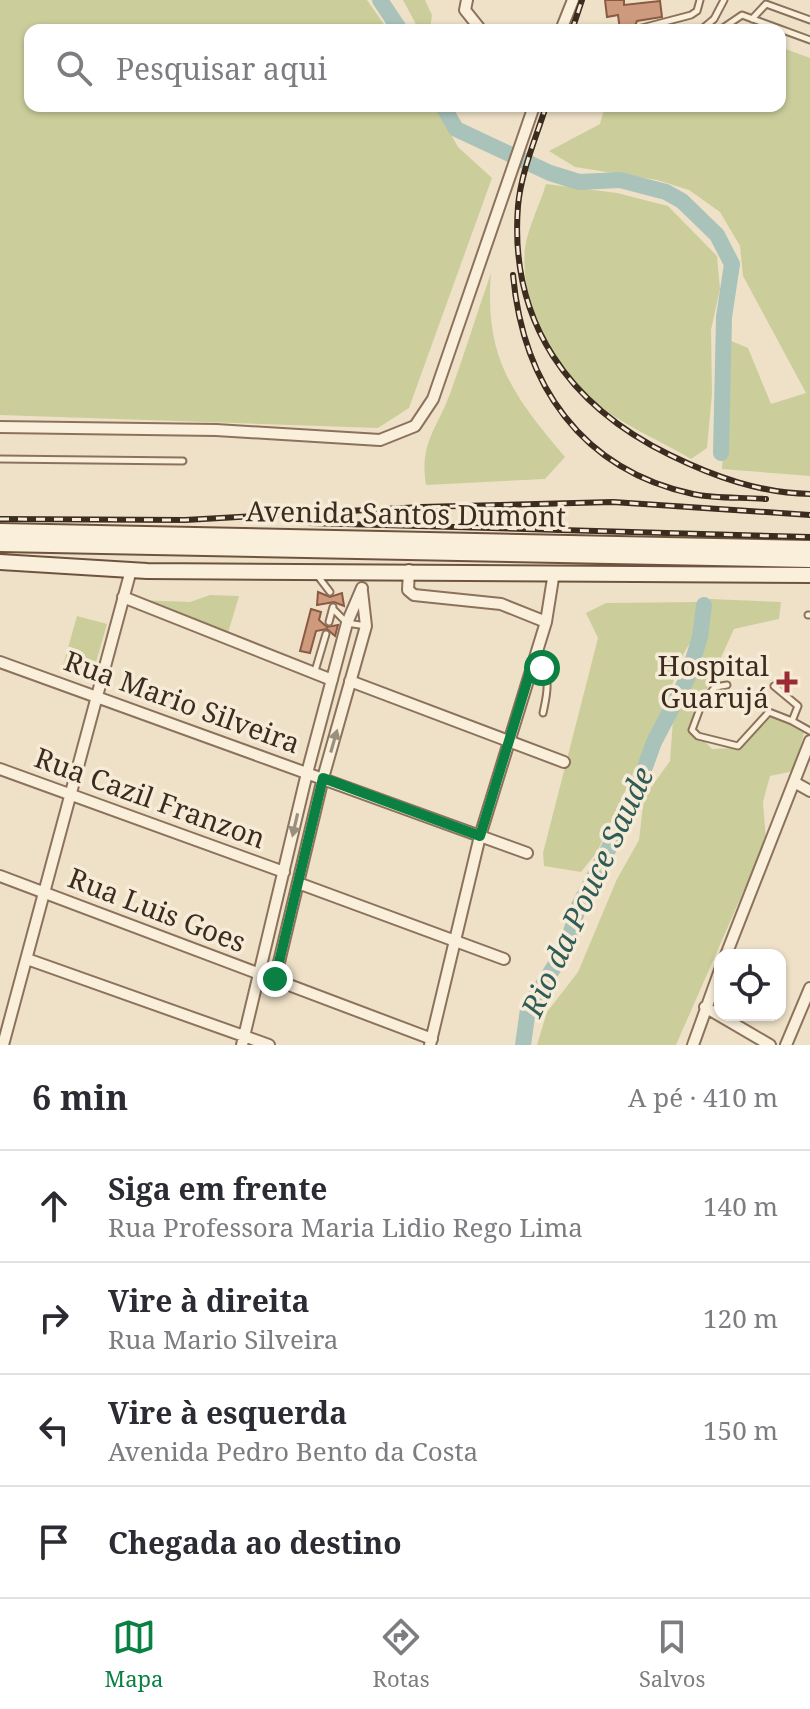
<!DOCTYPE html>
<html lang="pt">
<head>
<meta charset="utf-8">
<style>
	:root { --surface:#fff; --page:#f2f2f3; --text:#2b2b33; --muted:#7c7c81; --line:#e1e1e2; --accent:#0b8043 }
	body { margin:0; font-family:"Noto Serif",serif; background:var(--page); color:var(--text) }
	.controls { position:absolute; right:24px; bottom:24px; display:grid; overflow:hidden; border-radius:16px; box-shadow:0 2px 6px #0004 }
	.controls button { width:72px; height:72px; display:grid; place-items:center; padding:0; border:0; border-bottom:2px solid var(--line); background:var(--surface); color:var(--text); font:40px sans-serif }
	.stop { position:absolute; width:24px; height:24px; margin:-18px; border:6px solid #0b8043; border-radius:50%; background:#fff }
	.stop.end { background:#0b8043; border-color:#fff; box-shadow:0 2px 8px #0008 }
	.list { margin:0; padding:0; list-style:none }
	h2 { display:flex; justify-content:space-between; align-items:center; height:104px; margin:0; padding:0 32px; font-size:34px }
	h2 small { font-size:26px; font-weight:400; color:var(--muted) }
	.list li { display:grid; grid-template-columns:52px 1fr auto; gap:24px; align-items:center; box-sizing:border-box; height:112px; padding:0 32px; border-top:2px solid var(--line) }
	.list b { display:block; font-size:30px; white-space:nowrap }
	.list p { margin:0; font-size:26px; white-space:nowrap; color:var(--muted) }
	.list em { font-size:26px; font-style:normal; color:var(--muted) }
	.icon { flex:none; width:44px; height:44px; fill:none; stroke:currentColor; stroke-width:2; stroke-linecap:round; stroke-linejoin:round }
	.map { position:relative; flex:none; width:810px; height:1045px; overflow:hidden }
	.search { position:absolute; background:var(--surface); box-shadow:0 2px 6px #0004; left:24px; right:24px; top:24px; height:88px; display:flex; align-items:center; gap:20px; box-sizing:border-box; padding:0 28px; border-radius:16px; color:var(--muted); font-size:30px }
	.sheet { height:552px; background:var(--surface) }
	nav { display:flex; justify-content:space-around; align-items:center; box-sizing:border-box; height:112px; border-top:2px solid var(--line); background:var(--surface); font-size:22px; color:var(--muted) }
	nav a { display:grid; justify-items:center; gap:4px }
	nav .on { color:var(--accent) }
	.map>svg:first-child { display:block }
	.green { fill:#cbce9b }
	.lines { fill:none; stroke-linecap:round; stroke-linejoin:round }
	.river { stroke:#a9c3ba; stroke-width:16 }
	.building { fill:#ce9a7d; stroke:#8b5a42; stroke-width:2 }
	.service-casing { stroke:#8c725c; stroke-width:9 }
	.minor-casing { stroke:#8c725c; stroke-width:14 }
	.secondary-casing { stroke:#6e543f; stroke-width:18 }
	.service { stroke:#f9efdb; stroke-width:5 }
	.minor { stroke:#f9efdb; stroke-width:10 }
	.secondary { stroke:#f9efdb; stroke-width:14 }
	.rail-casing { stroke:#3c2c20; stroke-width:6 }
	.rail { stroke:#f6ebd7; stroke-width:3; stroke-dasharray:9; stroke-linecap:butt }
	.oneway { fill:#9a8e7e }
	.route { stroke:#0b8043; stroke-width:10 }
	.poi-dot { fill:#9b2b33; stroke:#f6ebd7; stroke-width:3 }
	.labels { text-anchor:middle; stroke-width:7; stroke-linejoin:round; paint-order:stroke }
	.street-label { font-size:28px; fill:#3c2c20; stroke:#f6ebd7 }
	.poi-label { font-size:28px; fill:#3c2c20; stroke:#f6ebd7; text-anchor:end }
	.water-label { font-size:30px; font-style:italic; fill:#2f5c56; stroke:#f6ebd7 }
</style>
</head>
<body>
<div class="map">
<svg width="810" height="1045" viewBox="0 0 810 1045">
	<rect width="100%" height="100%" fill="#efe1c8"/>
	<path class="green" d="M0,0H367L388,30H30V106H435L458,147L492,178L409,408L378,428L0,415Z
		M403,0H425L432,15L430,30H419Z
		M780,47L810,58V476L722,469L729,340L748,348L771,404L806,393L743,276L740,246L720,212L689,190L657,180L575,167L549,151L600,124L605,106H780Z
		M546,184L617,193L668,206L717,256L720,289L711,330L712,394L707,448L691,459C664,443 632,429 606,411C557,377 519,308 525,248C528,227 540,204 546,184Z
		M491,273C484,358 513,395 565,457L545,479L426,485C419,442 438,428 451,391C465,352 477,313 491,273Z
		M210,595L239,596L228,633L137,600L190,602Z
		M710,599L781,602L779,619L734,629L690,726L712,749L737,748L772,713L804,733L794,771L770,776L763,802L766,840L676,1045H537L547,1012L578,972L617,879L639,840L644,797L670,761L674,706L701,648Z
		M697,602L694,636L678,663L670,694L597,852L581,872L544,866L543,853L598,638L586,613L606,603Z
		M77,616L107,624L91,680L62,669Z"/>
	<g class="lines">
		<path class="river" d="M380,0L400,30
			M443,106L456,129L550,173L579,182L620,180L666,192L682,201L717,235L732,264L724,317L721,453
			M523,1045L528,1009L567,946L578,908L632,803L654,742L687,679L700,637L704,605"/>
	</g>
	<path class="building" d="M605,0H624V5L660,1L662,17L637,21L633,30H620L618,15L607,17Z
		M318,592L330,597L342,593L344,606L334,602L317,605Z
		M311,609L321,612L319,620L327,627L338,625L335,636L327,629L316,631L310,653L300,651Z"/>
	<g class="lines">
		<defs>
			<path id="service" d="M752,19L766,4L810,20
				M638,29L691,15L697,11L700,0
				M701,30L714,19L724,0
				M720,30L742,15L810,40
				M0,459L183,461
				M317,575L330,592
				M333,609L347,623L366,626
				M808,615H810
				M329,622L333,607
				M534,663C553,675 547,693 543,713
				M315,671L326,634
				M727,685L715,687L702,703L692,730L698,736L738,746L769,712L792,721
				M774,686L798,706L792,721L810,731"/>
			<path id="minor" d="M467,0L465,10L481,30
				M561,30L573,0
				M0,427L216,430L380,440L415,426L433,399L534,106
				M409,570L408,590L414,595L501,604L546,622
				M123,597L332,680
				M0,662L527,853
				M350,681L564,762
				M0,769L284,872
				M794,782L810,791
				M0,876L432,1039
				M298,883L504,959
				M726,955L810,741
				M27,959L269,1045
				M275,979L323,778L366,626L362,591
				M705,1007L770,1045
				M3,1045L131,570
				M242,1045L307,773L347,623L362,588
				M430,1045L480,836L546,622L554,572
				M693,1045L720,970
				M786,1045L810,988"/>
			<path id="secondary" d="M0,531L810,548
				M0,544L810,560
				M0,562L147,571L810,575"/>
		</defs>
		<use href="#service" class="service-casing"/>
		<use href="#minor" class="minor-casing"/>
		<use href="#secondary" class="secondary-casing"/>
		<use href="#service" class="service"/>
		<use href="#minor" class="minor"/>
		<use href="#secondary" class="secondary"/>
		<defs>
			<path id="rail" d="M572,30L582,0
				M546,106C536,138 521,172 518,206C509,322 569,406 670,455C715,477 760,493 810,494
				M513,275C523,384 581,470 693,494C716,499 742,497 766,499
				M0,519L185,520L421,507L613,502L810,515
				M310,523L810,537"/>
		</defs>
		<use href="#rail" class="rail-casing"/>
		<use href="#rail" class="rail"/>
	</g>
	<defs><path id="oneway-solid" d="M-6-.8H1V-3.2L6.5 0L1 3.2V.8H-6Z" transform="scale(2)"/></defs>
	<g class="oneway">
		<use href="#oneway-solid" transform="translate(334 741) rotate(-74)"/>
		<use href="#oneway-solid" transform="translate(295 825) rotate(103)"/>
	</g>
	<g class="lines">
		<path class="route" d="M275,979L323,778L480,836L533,662L542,668"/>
	</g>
	<path class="poi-dot" d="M783 670h8v8h8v8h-8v8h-8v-8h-8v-8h8z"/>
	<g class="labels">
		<g class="street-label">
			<text transform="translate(406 514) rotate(1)" y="10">Avenida Santos Dumont</text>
			<text transform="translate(182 702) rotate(20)" y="10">Rua Mario Silveira</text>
			<text transform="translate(150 798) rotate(20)" y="10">Rua Cazil Franzon</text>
			<text transform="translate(157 910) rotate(21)" y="10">Rua Luis Goes</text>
		</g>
		<g class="poi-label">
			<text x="769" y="676">Hospital<tspan x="769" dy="32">Guarujá</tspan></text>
		</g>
		<g class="water-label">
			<text transform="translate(588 892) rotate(-65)" y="10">Rio da Pouce Saude</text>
		</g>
	</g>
</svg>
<div class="controls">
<button><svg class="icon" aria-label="locate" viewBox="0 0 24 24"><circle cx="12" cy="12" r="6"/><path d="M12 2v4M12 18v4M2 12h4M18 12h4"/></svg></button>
</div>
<div class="stop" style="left:542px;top:668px"></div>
<div class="stop end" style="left:275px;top:979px"></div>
<div class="search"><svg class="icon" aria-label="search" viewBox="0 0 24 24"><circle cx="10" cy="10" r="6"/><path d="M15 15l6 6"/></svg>Pesquisar aqui</div>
</div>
<section class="sheet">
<h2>6 min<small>A pé · 410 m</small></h2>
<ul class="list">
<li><svg class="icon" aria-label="ahead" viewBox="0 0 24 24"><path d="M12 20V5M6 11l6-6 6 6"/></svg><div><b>Siga em frente</b><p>Rua Professora Maria Lidio Rego Lima</p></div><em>140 m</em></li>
<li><svg class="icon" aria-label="right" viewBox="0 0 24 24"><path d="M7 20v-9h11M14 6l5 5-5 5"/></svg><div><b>Vire à direita</b><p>Rua Mario Silveira</p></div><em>120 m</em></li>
<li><svg class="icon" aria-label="left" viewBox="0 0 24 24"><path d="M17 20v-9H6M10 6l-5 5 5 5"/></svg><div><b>Vire à esquerda</b><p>Avenida Pedro Bento da Costa</p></div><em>150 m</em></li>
<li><svg class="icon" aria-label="arrive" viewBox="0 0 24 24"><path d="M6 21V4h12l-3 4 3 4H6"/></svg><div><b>Chegada ao destino</b></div></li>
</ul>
</section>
<nav>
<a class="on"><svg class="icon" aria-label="map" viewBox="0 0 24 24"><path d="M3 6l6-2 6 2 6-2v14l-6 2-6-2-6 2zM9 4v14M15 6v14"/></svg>Mapa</a>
<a><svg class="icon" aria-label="directions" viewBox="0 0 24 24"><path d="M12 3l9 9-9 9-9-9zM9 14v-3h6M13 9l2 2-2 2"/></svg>Rotas</a>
<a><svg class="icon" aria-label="saved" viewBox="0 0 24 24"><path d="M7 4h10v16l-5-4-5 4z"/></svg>Salvos</a>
</nav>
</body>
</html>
